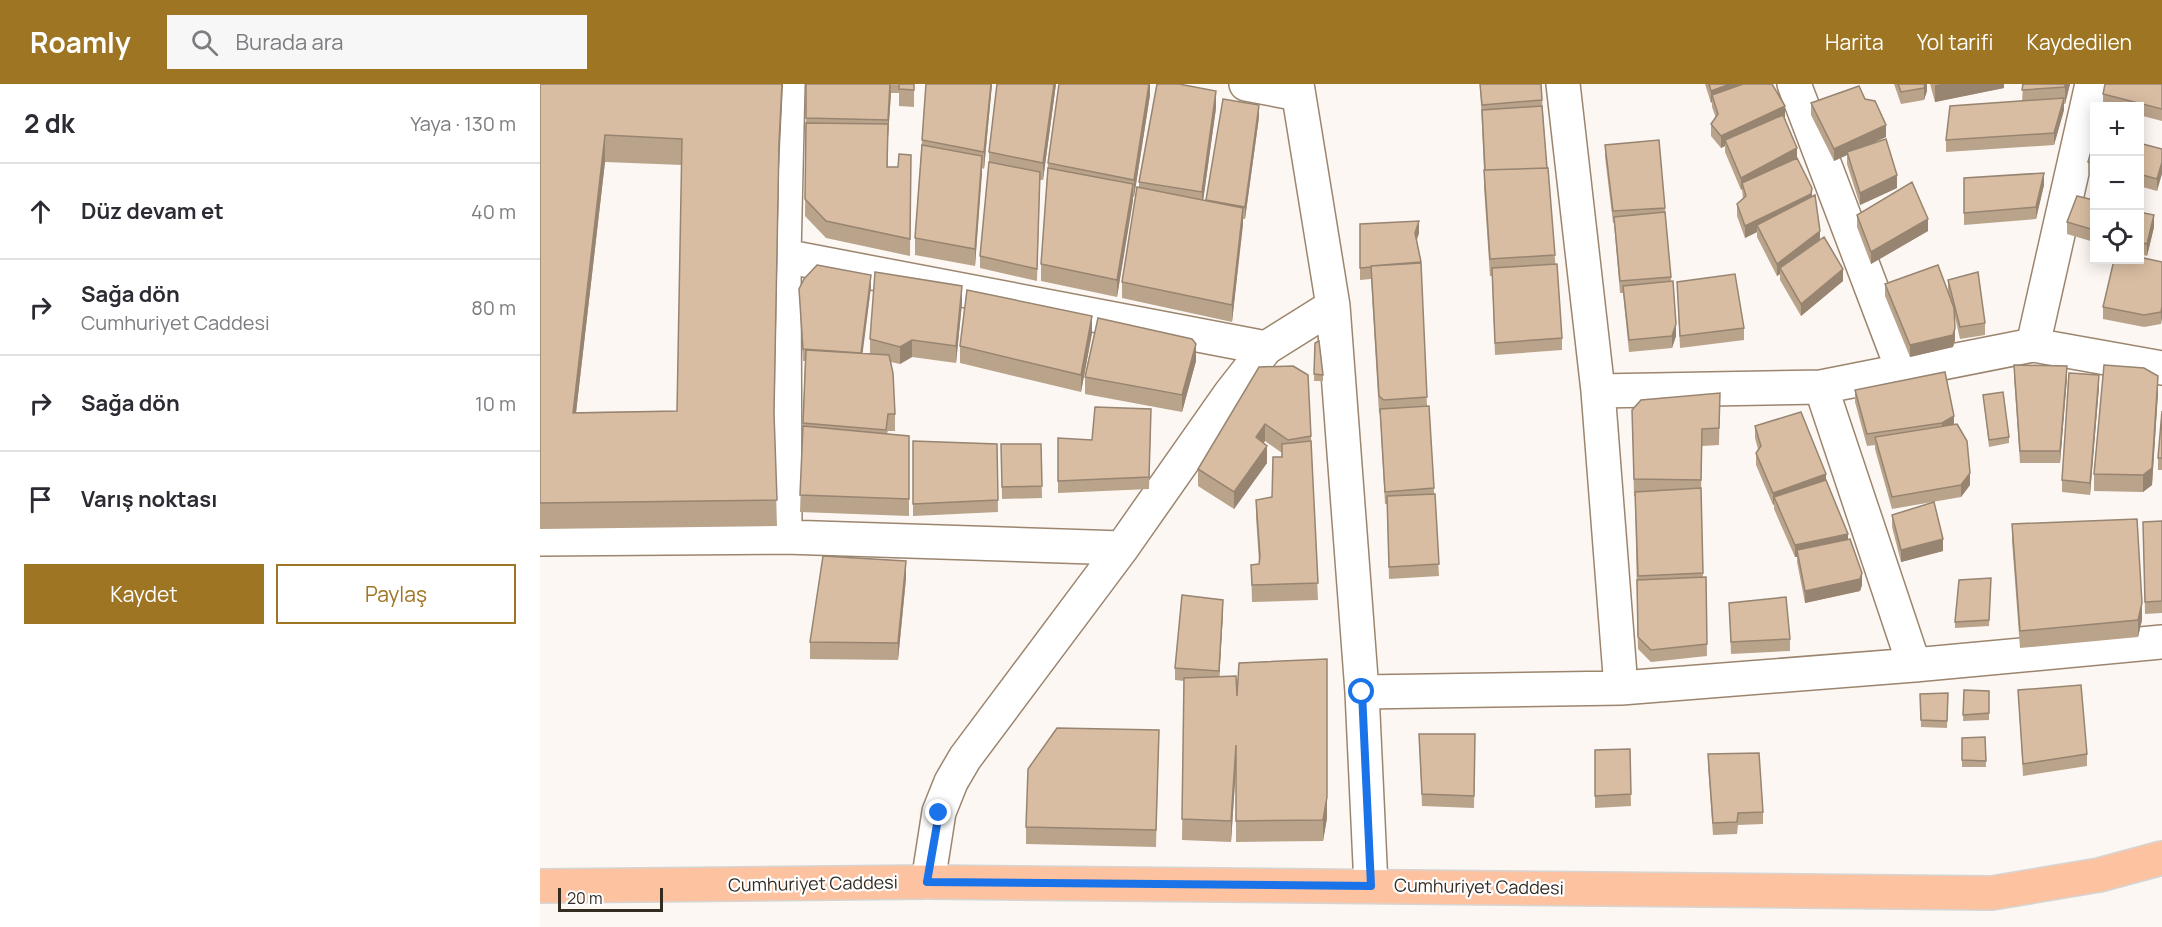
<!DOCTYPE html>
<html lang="tr">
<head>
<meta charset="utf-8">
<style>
	:root { --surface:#fff; --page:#f7f7f7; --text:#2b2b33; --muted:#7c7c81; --line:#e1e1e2; --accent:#9e7523 }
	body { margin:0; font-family:Manrope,sans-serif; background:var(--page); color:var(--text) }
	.controls { position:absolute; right:18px; top:18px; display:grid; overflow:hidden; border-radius:0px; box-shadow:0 3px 15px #0003 }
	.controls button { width:54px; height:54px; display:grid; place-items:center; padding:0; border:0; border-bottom:2px solid var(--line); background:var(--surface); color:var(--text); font:30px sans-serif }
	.scale { position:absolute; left:18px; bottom:15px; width:105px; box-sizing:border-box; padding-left:6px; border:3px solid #342b21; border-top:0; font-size:16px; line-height:21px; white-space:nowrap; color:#342b21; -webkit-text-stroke:4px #fff; paint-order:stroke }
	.stop { position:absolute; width:18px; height:18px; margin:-14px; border:4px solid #1a73e8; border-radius:50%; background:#fff }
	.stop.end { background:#1a73e8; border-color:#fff; box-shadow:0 2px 6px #0008 }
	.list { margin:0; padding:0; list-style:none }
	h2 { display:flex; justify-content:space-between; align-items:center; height:78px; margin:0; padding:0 24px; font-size:26px }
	h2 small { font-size:20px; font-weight:400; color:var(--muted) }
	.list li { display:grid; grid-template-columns:39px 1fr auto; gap:18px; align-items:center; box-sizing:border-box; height:96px; padding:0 24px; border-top:2px solid var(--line) }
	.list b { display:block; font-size:22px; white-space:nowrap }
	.list p { margin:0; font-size:20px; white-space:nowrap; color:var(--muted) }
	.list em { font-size:20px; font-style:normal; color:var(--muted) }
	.actions { display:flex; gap:12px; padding:18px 24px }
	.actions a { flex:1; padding:14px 0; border:2px solid var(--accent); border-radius:0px; text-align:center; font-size:21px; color:var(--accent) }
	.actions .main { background:var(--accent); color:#fff }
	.icon { flex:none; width:33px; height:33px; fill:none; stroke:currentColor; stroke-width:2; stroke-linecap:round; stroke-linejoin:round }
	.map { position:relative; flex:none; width:1622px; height:843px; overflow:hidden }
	header { display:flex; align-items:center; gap:36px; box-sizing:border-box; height:84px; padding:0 30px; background:var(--accent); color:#fff }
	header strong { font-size:28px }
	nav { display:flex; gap:33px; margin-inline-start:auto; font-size:21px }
	.search { width:420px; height:54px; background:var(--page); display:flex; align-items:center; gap:15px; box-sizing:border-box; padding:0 21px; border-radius:0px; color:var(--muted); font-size:22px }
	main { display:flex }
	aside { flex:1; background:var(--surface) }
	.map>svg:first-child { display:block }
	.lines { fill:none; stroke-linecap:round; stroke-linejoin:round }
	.minor-casing { stroke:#9c856e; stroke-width:36 }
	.primary-casing { stroke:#d6d5d3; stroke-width:36 }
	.minor { stroke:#fff; stroke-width:33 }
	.primary { stroke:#fdc2a0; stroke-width:33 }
	.wall { fill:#baa38b; fill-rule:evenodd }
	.shaded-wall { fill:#978471 }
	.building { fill:#d8bda2; stroke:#978471; stroke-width:1.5; fill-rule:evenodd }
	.route { stroke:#1a73e8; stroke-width:8 }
	.labels { text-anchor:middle; stroke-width:4.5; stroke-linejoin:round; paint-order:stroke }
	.street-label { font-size:18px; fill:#342b21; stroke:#fff }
</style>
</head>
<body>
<header>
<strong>Roamly</strong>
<div class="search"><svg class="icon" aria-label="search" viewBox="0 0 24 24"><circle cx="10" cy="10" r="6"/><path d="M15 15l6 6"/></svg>Burada ara</div>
<nav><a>Harita</a><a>Yol tarifi</a><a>Kaydedilen</a></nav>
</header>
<main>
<aside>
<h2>2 dk<small>Yaya · 130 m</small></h2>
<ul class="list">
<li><svg class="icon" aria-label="ahead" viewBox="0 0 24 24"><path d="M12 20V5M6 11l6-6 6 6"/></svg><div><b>Düz devam et</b></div><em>40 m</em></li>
<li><svg class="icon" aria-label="right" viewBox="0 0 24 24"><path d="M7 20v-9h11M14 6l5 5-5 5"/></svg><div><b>Sağa dön</b><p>Cumhuriyet Caddesi</p></div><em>80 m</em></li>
<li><svg class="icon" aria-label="right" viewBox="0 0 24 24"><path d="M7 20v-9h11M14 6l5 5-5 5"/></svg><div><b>Sağa dön</b></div><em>10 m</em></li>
<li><svg class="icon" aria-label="arrive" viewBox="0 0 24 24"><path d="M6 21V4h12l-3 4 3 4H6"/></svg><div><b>Varış noktası</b></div></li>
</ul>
<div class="actions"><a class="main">Kaydet</a><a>Paylaş</a></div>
</aside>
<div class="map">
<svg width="1622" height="843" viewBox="0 0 1622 843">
	<rect width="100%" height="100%" fill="#fcf7f2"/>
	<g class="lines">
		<defs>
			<path id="minor" d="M706,0L758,10
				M757,0L793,222L822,608L831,802
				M1023,0L1058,307L1081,604
				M1254,0L1363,287
				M244,172L726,264
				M1493,261L1552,0
				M1281,303L1374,581L1622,558
				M1058,307L1281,303L1493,261L1622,284
				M245,453L244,172L248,0
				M0,455L245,453L582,464
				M822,608L1081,604L1374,581
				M388,798L399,728L411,698L425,674L582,464L690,310L726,264L793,222"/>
			<path id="primary" d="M0,802L388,798L1452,809L1559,791L1622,774"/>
		</defs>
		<use href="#minor" class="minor-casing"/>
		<use href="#primary" class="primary-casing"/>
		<use href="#minor" class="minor"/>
		<use href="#primary" class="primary"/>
	</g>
	<path class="wall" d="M0,0L239,86L234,338L237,442L0,445ZM65,78L142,81L137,327L36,328Z
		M266,0H374V23L359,22V9H351L348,53V83H358L371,71L370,172L286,154L265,132Z
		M386,0H452L444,85L442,84L435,182L375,171V154Z
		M457,0H516L503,96H500L497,197L440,184V172L449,78V68Z
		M610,0V11L594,113H593L577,213L501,197V180L508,79Z
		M940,0H1001L1007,84L1022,254V266L955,271L952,192H950L944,103V86Z
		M1165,0H1232L1245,34L1257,75L1272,112L1280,156L1303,197L1261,232L1240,196V190L1237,192L1217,153V148L1205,154L1197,132V120L1203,115L1202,105L1201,106L1185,68V62L1181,64L1171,52V40L1176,34L1172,23V18L1171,19Z
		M1354,0H1387V7L1384,16L1361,20Z
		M1390,0H1464V4L1395,18Z
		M1481,0H1530L1525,20H1524V26L1514,61L1406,68V56L1482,17L1483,1Z
		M1622,0V37L1599,31V22H1563V10Z
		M1325,15L1346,53L1329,61L1357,104L1320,121L1307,80V71L1294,77L1271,31V19Z
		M676,24L663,116H666L719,33L705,135H703L692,238L582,214V198L599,103V98Z
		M1554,57V91L1548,90V78Z
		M1599,59L1622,65L1617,107L1599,102Z
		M1065,61L1125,124L1136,252L1132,264L1089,268L1083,209H1080L1074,139H1073L1065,73Z
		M1424,94L1504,101L1496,135L1424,141Z
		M1554,116V158L1527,150V138Z
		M1599,128L1614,143L1607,172L1599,170Z
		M1317,131L1388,147L1331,180L1317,143Z
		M820,140L879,149L876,157L881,178L887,322H889L899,492L849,495L847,420H845L840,330L839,329L831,195L820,196Z
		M1622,178L1621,240L1604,243L1563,235V223Z
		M1408,196L1445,239V251L1420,255L1415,233V256L1413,263L1370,273L1345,212V200L1408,208Z
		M1137,198L1204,244V256L1140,264Z
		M331,203L322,269L330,270V255L422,219L416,279L372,273L360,280L351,278L355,330V347H348L347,350L369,352V432L260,428L265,277H263L259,205Z
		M552,249L541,308L420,279V262Z
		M775,259L783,291V297H774Z
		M656,277L642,328L545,310V293Z
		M1474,281L1527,294L1520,379H1480L1474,293Z
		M719,283L771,352L778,516L712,518L711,481L719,480V479L716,433V416L732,413L742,369L725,357L723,359L727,379L694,425L658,402V385Z
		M1559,303L1550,411L1522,408V396Z
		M1315,306L1414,340L1430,401L1421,413L1352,425L1335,365V361L1327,362L1315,318Z
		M1180,309L1179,361L1162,362L1161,410L1163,493H1166L1167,572L1111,578L1098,565L1095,412H1094L1092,326Z
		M1618,309L1612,401L1603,408L1554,407V390Z
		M1443,311L1469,353V359L1449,363Z
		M1622,327V386H1618V374Z
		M611,337L609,405L518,409V354L552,356Z
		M1215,342L1286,396L1308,456L1322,501L1320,507L1265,519L1257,478V473H1255L1234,425V420L1233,421L1216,381V369L1218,365L1215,354Z
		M373,357L457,360L458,428L373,432Z
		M461,360H501L502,414L462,415Z
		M1352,431L1403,467L1361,478L1352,443Z
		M1622,437V529L1605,530L1603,438Z
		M1472,440L1602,536L1598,553L1480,564L1472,457Z
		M366,494L358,576L270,575V558Z
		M1451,494L1449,542L1415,544V538Z
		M1189,519L1250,555V567L1191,570Z
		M683,528L679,592L697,612L787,575V734L783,757L696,758V683L691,758L642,756L644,597L635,596V584Z
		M1424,606L1449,607V636L1423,637Z
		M1478,606L1547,670V682L1483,692Z
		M1408,609L1407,644L1381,643L1380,610Z
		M619,646L616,763L486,760V743Z
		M879,650H935L934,724L882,722Z
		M1445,653L1446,683H1422V654Z
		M1090,665L1091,722L1055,724V666Z
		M1168,670L1223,728V740L1198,741L1197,750L1173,751L1168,682Z"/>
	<path class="shaded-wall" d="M242,0H243L239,86L234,355L239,59Z
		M351,0V9L348,53V36Z
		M451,0H452L444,85V68Z
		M514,0H516L503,96V79Z
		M609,0H610V11L594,113V96Z
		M1190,0H1224L1172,11V18L1171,19V7Z
		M1385,0H1387V7L1384,16V4Z
		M1401,0H1464V4L1395,18V1Z
		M1525,0H1530L1525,20Z
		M676,7V24L662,125V108Z
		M1524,14V26L1514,61V49Z
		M719,21V33L705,135V123Z
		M1245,22V34L1185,56V62L1181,64V52Z
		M1346,41V53L1308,70L1307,68V71L1294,77V65Z
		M65,51V78L33,355V329Z
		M1257,64V76L1202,99V105L1201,106V94Z
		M442,72V89L435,182V165Z
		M1622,78V90L1617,107V95Z
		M1504,89V101L1496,135V123Z
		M1357,91V104L1320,121V109Z
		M593,100V117L577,213V196Z
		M1272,104V116L1217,141V148L1205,154V142Z
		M703,124V141L692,238V221Z
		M1614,131V143L1607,172V160Z
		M1388,135V147L1331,180V168Z
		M879,137V149L875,162V149Z
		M1280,147V159L1240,184V190L1237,192V180Z
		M1303,185V197L1261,232V220Z
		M331,191V203L321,282V270Z
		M422,202V219L416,279V262Z
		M1622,222V234L1621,240V228Z
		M552,232V249L541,308V291Z
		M1136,240V252L1132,264V252Z
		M1415,244V256L1413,263L1370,273V261Z
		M372,256V273L360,280V263Z
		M656,260V277L642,328V311Z
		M1527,282V294L1520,379V367Z
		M1559,291V303L1550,411V399Z
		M1618,292V309L1612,401L1603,408V391Z
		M1414,332V344L1402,351V339Z
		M725,340V357L716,370V353Z
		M727,362V379L694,425V408Z
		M1430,389V401L1421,413V401Z
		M1286,390V402L1234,413V420L1233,421V409Z
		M1308,450V462L1257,466V473H1255V461Z
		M1403,455V467L1361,478V466Z
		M366,477V494L358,576V559Z
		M1322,489V501L1320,507L1265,519V507Z
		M683,516V528L679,599V587Z
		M1602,519V536L1598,553V536Z
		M696,661V682L691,758V737Z
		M787,713V734L783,757V736Z"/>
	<path class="building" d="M0,0H242L239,59L234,329L237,416L0,419ZM65,51L142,55L137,327L33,329Z
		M266,0H350L348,36L266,34Z
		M359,0H374V6L359,5Z
		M386,0H451L444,68L382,56Z
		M457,0H514L503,79L449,68Z
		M519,0H609L594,96L508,79Z
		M617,0H639L676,7L662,108L599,98Z
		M940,0H1001L1002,16L942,21Z
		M1169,0H1190L1171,7Z
		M1203,0H1232L1245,22L1181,52L1171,40L1178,30L1172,11Z
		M1358,0H1385L1384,4L1361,8Z
		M1483,0H1525V3L1482,6Z
		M1565,0H1622V25L1563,10Z
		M1319,2L1325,15L1335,17L1346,41L1294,65L1271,19Z
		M1524,14L1514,49L1406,56L1410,22Z
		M683,15L719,21L705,123L666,116Z
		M1002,22L1007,84L945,86L942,26Z
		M1243,31L1257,64L1201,94L1185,56Z
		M266,39L348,40L347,83H358L359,70L371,71L370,155L286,137L265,115Z
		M1346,55L1357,91L1320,109L1307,68Z
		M1119,56L1125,124L1073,127L1065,61Z
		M1554,57V79L1548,78Z
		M1599,59L1622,65V78L1617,95L1599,90Z
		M382,61L442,72L435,165L375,154Z
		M1257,74L1272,104L1271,110L1205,142L1197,120L1206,112L1202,99Z
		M449,78L500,88L497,185L440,172Z
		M508,84L593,100L577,196L501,180Z
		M1008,84L1015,171L950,175L944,86Z
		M1504,89L1496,123L1424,129V94Z
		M1372,98L1388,135L1331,168L1317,131Z
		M597,103L703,124L692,221L582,198Z
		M1275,111L1280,147L1237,180L1217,141Z
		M1537,112L1554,116V146L1527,138Z
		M1125,128L1131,193L1080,197L1074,133Z
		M1599,128L1614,131L1607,160L1599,158Z
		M879,137L875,149L881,178L831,182V183L820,184V140Z
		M1284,153L1303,185L1261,220L1240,184Z
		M1599,173L1622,178V222L1621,228L1604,231L1563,223L1574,176H1599Z
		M881,179L887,313L844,316L839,312L831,182Z
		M1017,180L1022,254L955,259L952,184Z
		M277,181L331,191L321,269L263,265L259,205L264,195Z
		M1398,181L1414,224L1415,244L1413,251L1370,261L1345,200Z
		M335,188L422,202L416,262L372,256L360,263L330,255Z
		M1438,188L1445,239L1420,243L1408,196Z
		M1195,190L1204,244L1140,252L1137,198Z
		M1133,197L1136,240L1132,252L1089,256L1083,202Z
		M427,206L552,232L541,291L420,262Z
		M558,234L652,255L656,260L642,311L545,293Z
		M779,257L783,291L774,290L775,259Z
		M266,266L349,271L353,289L355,330H348L346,346L263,339Z
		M1474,281L1527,282L1520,367H1480Z
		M1564,281L1604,284L1618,292L1612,384L1603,391L1554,390Z
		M753,282L768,291L771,352L748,356L725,340L716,353L727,362L694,408L658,385L719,283Z
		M1405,288L1414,332L1402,339L1327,350L1315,306Z
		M1529,289L1559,291L1550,399L1522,396Z
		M1463,308L1469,353L1449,356L1443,311Z
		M1180,309L1179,344L1162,345L1161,396L1094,395L1092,326L1101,316Z
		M889,322L894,404L845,408L840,325Z
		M555,323L611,325L609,393L518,397V354L552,356Z
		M1622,327V374H1618Z
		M1261,328L1286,390L1233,409L1216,369L1221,362L1215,342Z
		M1417,340L1427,357L1430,389L1421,401L1352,413L1335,353Z
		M263,342L369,352V415L260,411Z
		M373,357L457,360L458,416L373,420Z
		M771,357L778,499L712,501L711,481L719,480L720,472L716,416L732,413L733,373H742V360Z
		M461,360H501L502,402L462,403Z
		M1286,396L1308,450L1255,461L1234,413Z
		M1161,404L1163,489L1098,492L1095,408Z
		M895,410L899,480L849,483L847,412Z
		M1394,418L1403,455L1361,466L1352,431Z
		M1597,435L1602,519L1598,536L1480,547L1472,440Z
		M1622,437V517L1605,518L1603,438Z
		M1310,455L1322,489L1320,495L1265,507L1257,466Z
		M283,472L366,477L358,559L270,558Z
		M1166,493L1167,560L1111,566L1098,553L1097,496Z
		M1451,494L1449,536L1415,538L1419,496Z
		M642,511L683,516L679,587L635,584Z
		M1246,513L1250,555L1191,558L1189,519Z
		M787,575V713L783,736L696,737V661L691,737L642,735L644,594L696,592L697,612L699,579Z
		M1541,601L1547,670L1483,680L1478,606Z
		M1424,606L1449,607V629L1423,631Z
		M1408,609L1407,637L1381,636L1380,610Z
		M517,644L619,646L616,746L486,743L488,685Z
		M879,650H935L934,712L882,710Z
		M1445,653L1446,677L1422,676V654Z
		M1090,665L1091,710L1055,712V666Z
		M1219,669L1223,728L1198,729L1197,738L1173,739L1168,670Z"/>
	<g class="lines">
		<path class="route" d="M399,729L387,798L831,802L822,608"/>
	</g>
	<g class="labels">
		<g class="street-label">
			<text transform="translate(273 800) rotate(-1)" y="6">Cumhuriyet Caddesi</text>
			<text transform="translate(939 803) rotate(1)" y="6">Cumhuriyet Caddesi</text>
		</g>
	</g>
</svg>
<div class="controls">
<button>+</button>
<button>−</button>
<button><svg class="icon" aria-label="locate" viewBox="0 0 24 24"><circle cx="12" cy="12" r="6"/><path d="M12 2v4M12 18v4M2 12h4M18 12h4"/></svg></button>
</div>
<div class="scale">20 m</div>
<div class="stop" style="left:822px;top:608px"></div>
<div class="stop end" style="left:399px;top:729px"></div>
</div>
</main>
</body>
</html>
